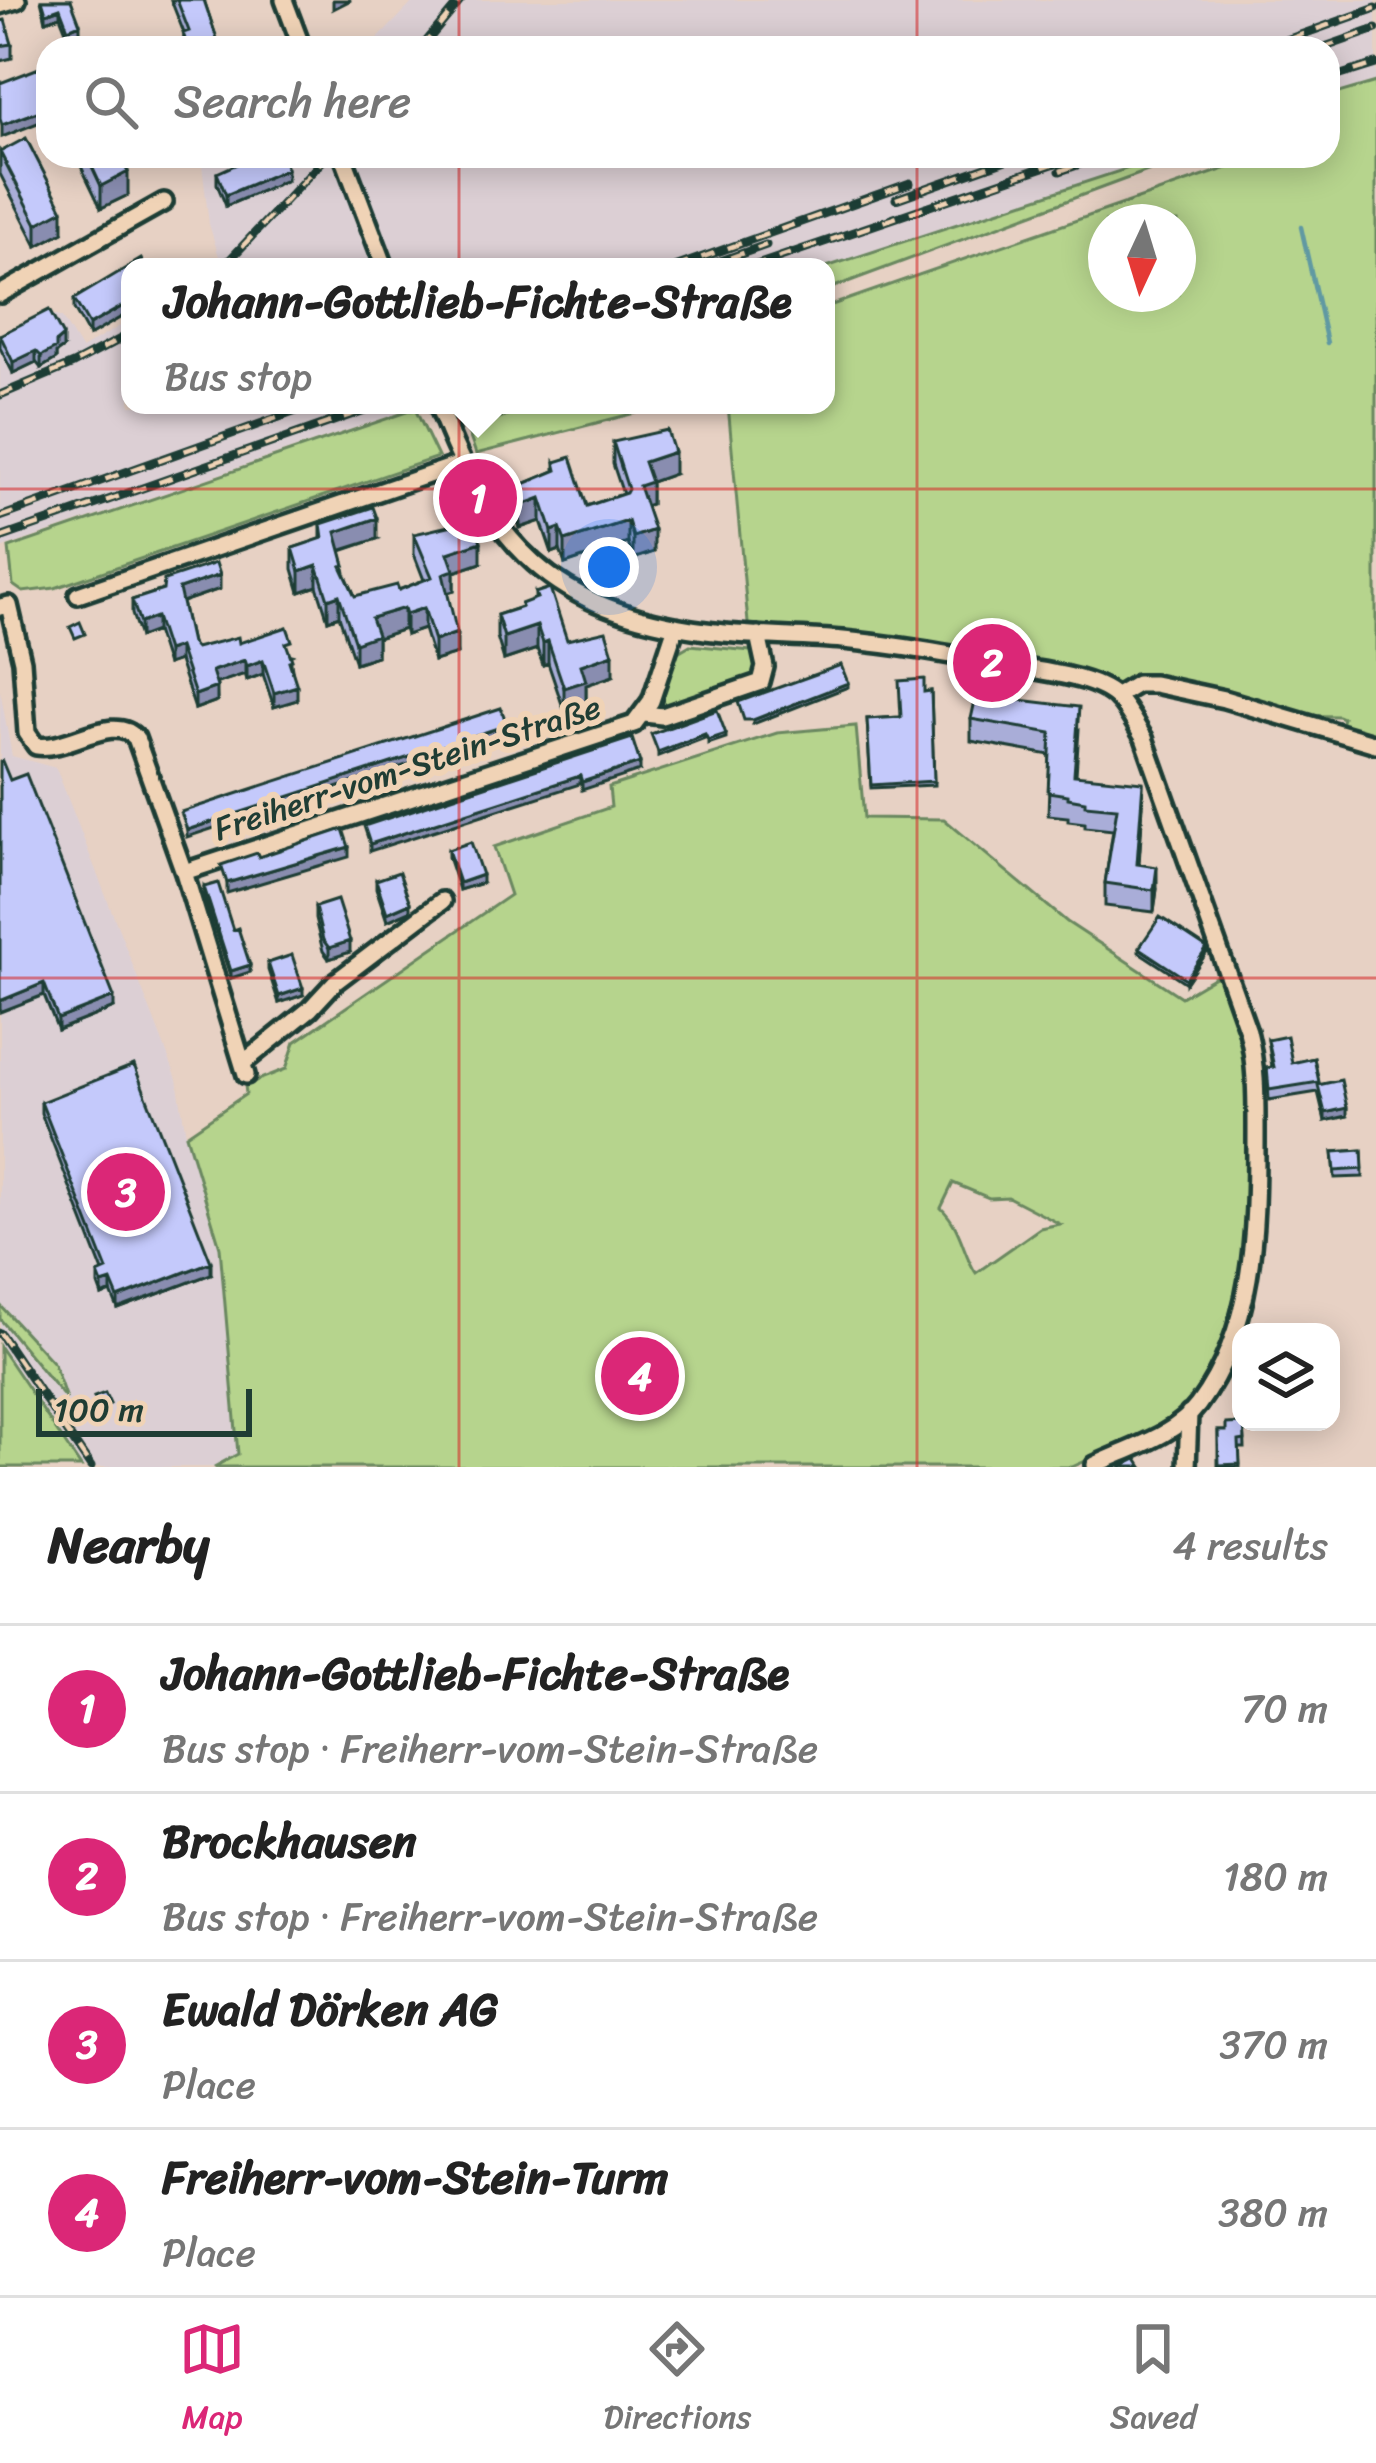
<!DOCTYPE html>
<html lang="en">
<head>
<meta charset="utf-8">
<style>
	:root { --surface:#fff; --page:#f2f2f2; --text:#222; --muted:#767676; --line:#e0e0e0; --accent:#db2777 }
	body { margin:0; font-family:Sriracha,sans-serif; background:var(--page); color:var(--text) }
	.controls { position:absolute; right:36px; bottom:36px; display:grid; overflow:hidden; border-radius:24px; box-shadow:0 6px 30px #0003 }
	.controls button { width:108px; height:108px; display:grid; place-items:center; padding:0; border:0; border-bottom:3px solid var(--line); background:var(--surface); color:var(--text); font:60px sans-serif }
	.compass { position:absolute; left:1088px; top:204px; width:108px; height:108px; border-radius:50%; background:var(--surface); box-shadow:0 6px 30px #0003; rotate:184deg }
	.scale { position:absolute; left:36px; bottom:30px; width:216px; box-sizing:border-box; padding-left:12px; border:6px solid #1f3d34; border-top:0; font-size:33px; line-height:42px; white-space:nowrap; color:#1f3d34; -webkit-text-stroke:9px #f0d3b6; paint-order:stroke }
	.you { position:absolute; left:609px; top:567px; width:42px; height:42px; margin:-30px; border:9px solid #fff; border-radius:50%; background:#1a73e8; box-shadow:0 0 0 18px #1a73e833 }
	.badge { display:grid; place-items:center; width:78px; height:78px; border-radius:50%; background:var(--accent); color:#fff; font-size:39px; font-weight:700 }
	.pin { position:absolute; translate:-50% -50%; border:6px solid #fff; box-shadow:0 3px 12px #0006 }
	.popup { position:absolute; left:121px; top:258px; width:714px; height:156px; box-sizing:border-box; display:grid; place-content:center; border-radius:24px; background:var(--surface); filter:drop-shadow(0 3px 9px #0005); font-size:39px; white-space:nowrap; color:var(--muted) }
	.popup b { font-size:45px; color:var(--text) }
	.popup::after { content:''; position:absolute; left:50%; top:100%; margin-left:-24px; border:24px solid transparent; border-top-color:var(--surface) }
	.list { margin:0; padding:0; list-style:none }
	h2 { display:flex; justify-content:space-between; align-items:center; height:156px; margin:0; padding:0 48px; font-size:51px }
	h2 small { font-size:39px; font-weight:400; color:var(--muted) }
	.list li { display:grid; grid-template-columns:78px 1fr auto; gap:36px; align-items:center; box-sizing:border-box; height:168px; padding:0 48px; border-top:3px solid var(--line) }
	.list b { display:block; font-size:45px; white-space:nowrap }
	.list p { margin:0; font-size:39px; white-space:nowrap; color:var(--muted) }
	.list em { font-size:39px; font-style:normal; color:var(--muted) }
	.icon { flex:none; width:66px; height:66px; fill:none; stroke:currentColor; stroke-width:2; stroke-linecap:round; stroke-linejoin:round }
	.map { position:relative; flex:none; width:1376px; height:1467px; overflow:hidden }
	.search { position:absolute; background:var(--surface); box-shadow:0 6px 30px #0003; left:36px; right:36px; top:36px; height:132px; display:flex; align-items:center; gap:30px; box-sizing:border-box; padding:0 42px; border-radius:36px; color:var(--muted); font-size:45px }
	.sheet { height:828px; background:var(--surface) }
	nav { display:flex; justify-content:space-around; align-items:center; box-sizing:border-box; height:168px; border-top:3px solid var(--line); background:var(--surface); font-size:33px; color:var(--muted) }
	nav a { display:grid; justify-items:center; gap:6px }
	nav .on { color:var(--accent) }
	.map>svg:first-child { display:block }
	.built { fill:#dccfd4 }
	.green { fill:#b6d48d; stroke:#6a8860; stroke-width:3; fill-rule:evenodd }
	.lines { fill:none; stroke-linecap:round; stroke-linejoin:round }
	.stream { stroke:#6099a2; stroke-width:4.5 }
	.minor-casing { stroke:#1f3d34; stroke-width:24 }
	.minor { stroke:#f0d3b6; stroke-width:15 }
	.rail-casing { stroke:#1f3d34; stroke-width:9 }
	.rail { stroke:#f0d3b6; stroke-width:4.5; stroke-dasharray:14; stroke-linecap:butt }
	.wall { fill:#a9add8; stroke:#1f3d34; stroke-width:3 }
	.shaded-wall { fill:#898db0; stroke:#1f3d34; stroke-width:3 }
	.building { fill:#c4c9fb; stroke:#1f3d34; stroke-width:3 }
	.grid { fill:none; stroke:#d62828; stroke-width:3; stroke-opacity:0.55 }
	.labels { text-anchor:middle; stroke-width:12; stroke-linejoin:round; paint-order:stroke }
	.street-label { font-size:33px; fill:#1f3d34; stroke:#f0d3b6 }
</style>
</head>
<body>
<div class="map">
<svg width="1376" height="1467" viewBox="0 0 1376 1467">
	<rect width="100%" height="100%" fill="#e7d1c4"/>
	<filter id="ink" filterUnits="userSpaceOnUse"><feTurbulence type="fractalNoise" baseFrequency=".00833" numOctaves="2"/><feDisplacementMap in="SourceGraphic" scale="24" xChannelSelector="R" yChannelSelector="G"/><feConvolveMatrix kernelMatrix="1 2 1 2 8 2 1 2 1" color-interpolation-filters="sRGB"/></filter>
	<g filter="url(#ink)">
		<path class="built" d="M415,0H1376V82L1328,96V48H369Z
			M201,156H1165L826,267H212L220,260L209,224Z
			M54,315L62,318L81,349L130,320V405H422L0,549V339Z
			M0,690L12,756L56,768L177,1079L186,1135L217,1231L229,1321L238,1455L214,1467H81L0,1347V1319L63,1395L53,1364L0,1305Z"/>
		<path class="green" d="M1376,82V736L1340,727L1343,718L1338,716L1280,715L1154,684L1117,696L1060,676L749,634L728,405H826V307L1262,156H1328V96ZM1106,222H1178V294H1106Z
			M1147,162L1150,170L826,290V267Z
			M537,405H666L476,454L467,429Z
			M415,409L438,457L55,588L23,592L13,585L9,548Z
			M690,645L751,651L759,664L756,677L664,707L661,701L678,652Z
			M856,726L864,818L944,819L1067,922L1181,997L1220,974L1247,1031L1252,1250L1224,1358L1176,1420L1072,1467H214L238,1454L220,1247L186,1135L246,1094L245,1085L286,1069L295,1042L510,895L494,847L611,807L609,787L777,733ZM953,1183L989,1198L1008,1197L1060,1224L1040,1228L976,1273C962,1252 962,1228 941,1208Z
			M0,1305L54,1364L66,1399L0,1319Z
			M0,1347L81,1467H0Z"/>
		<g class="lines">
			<path class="stream" d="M1301,227L1327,343"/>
			<defs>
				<path id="minor" d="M284,0L302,48
					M0,5L17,0
					M343,156L385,267
					M0,294L164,202
					M438,405C491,545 552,611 706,631C751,637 798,636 843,640C898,645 953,655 1007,665C1036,671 1099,676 1119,700C1129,711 1136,726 1144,738L1248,1031C1257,1067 1256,1103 1256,1141C1256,1231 1254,1329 1198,1405C1175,1436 1128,1449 1095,1465
					M78,595L460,464
					M0,607L9,605L22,661L27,733L36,746C68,752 113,712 136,738L184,872L246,1075
					M1117,696L1137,684H1154L1224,699L1376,744
					M645,714L662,716L761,682L765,667L758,635
					M184,872L634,724L651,701L676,626
					M243,1063L310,1009L335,982L442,901
					M1187,1467L1189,1414"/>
			</defs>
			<use href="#minor" class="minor-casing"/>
			<use href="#minor" class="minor"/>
			<defs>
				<path id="rail" d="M421,48L461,0
					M1264,48L1376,8
					M1322,48L1376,29
					M1328,79L1376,64
					M1060,171L1103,156
					M896,199L1017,156
					M223,267L327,156
					M675,267L910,183
					M704,267L766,245
					M751,267L1076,156
					M0,395L73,364L130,334
					M0,517L313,405
					M0,538L379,405
					M0,1333L91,1467"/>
			</defs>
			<use href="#rail" class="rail-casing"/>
			<use href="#rail" class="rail"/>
		</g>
		<path class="wall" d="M41,0H71L80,32L68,36L60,16L46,21Z
			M171,0H204L220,48H183L184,33Z
			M0,21L12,44V58L0,61Z
			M0,151L63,232L37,246L0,174Z
			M76,156H119L128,195L101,208Z
			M217,173L287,180L226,206L217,184Z
			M130,267V312L89,336L74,309V299Z
			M0,335L63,348L56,353V359L41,368L36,362L13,373L0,348Z
			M613,442L674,474L651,482V504L646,506L654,552L633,559L628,543L565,564L560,550L552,553L541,521L520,528L514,510V488L555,471V462L587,506L623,494L613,464Z
			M321,524L377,539L341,551L345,573L355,596L399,590L424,580L414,554V534L481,563L454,572V591L447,593L457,654L434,661L424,629L406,635L404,629L377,638V656L355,663L339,616L328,620L317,586L300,592L293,569V548L321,539Z
			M220,589L182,602L191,643L195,648L239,643L292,655L290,656L292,670L297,700L274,707L263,674L247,680L245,674L216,683L217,701L195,709L179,661L167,665L156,631L140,637L132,614V600L163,590Z
			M535,593L567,640L613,676L586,685V703L564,710L548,663L543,665L537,649L504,660L497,637V615L521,607L535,599Z
			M1008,686L1006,699L1079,729L1076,775L1143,805L1139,864L1157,889L1154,912L1105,906V883L1113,830L1085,827V823L1068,821V817L1048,815L1050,755L971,741V719Z
			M931,691L934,785L871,788L867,719L900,717L924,692Z
			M10,780L114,1008L58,1030L44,995Z
			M448,850L482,883L459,890L448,857Z
			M376,880L410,911L387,921L376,888Z
			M204,887L233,930L250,972L231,978L204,895Z
			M315,907L350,952L329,959L323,951L315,919Z
			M1139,948L1207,952L1186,983L1139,952Z
			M268,963L303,995L279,1003L268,970Z
			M1268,1040L1292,1063L1314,1058L1319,1085L1347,1116L1325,1121L1318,1092L1269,1100L1267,1068L1272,1067Z
			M41,1102L211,1274L118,1309L111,1292L102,1296L98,1285V1274L103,1272L41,1113Z
			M1362,1150L1363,1177L1335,1178L1333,1152Z
			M628,1372H652L647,1387L628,1380Z
			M1244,1423L1245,1448H1239L1240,1467H1218V1431H1226Z"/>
		<path class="shaded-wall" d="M333,0H351L333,9Z
			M60,8V16L46,21V13Z
			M80,24V32L68,36V29Z
			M48,108V119L2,137V125Z
			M287,169V180L226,206V195Z
			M128,172V195L101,208V186Z
			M63,210V232L37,246V224Z
			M130,302V312L89,336V325Z
			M63,336V348L56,353V359L41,368V356Z
			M36,351V362L13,373V362Z
			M674,452V474L651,482V504L639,508V486L644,462Z
			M541,498V521L520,528V506Z
			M377,518V539L336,552V532Z
			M628,521V543L565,564V541Z
			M560,528V550L552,553V531Z
			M654,530V552L633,559V537Z
			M481,542V563L454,572V591L443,594V574L448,553Z
			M317,565V586L300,592V571Z
			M220,575V589L179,603V589Z
			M339,595V616L328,620V599Z
			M404,608V629L377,638V656L355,663V643L371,618Z
			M424,608V629L406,635V614Z
			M156,617V631L140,637V623Z
			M537,626V649L504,660V637Z
			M457,633V654L434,661V641Z
			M548,641V663L543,665V643Z
			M179,647V661L167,665V651Z
			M613,654V676L586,685V703L564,710V688L581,665Z
			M245,660V674L212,685V671Z
			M263,660V674L247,680V666Z
			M848,683V687L753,724V720Z
			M297,686V700L274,707V693Z
			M217,687V701L195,709V695Z
			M507,725V732L187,837V830Z
			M705,734V738L658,756V752Z
			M726,734V738L708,744V740Z
			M640,763V771L582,790V782Z
			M580,776V784L370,851V844Z
			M1143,782V805L1137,887V864Z
			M349,847V857L227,893V883Z
			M1157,867V889L1154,912V890Z
			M482,875V883L459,890V883Z
			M410,903V911L387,921V913Z
			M350,941V952L329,959V948Z
			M1207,948V952L1186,983V979Z
			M250,965V972L231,978V971Z
			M44,983V995L0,1012V1001Z
			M303,988V995L279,1003V996Z
			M114,997V1008L58,1030V1019Z
			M1347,1108V1116L1325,1121V1113Z
			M211,1262V1274L118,1309V1298Z
			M111,1281V1292L102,1296V1284Z"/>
		<path class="building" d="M42,0H71L80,24L68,29L60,8L46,13Z
			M177,0H204L220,48H188L183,33L189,31Z
			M5,20L12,44L0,46V21Z
			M154,39L158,48H131Z
			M39,68L48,91V108L2,125L0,119V83Z
			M26,138L63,210L37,224L0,152Z
			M87,156H119L128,172L101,186Z
			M255,156H282L287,169L226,195L217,173Z
			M141,259L145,267H130V302L89,325L74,299Z
			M49,310L63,336L56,342V348L41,356L36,351L13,362L0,335Z
			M667,430L674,452L644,462L651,482L639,486L654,530L633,537L628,521L565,541L560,528L552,531L541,498L520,506L514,488L557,470L555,462L571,457L587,506L626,493L628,489L613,442Z
			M373,507L377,518L336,532L345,565L341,566L355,596L397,585L399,590L432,577L414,534L474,520L481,542L448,553L454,570L443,574L457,633L434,641L424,608L406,614L404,608L371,618L377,635L355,643L339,595L328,599L317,565L300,571L293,548L323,538L321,524Z
			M216,563L220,575L179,589L191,643L195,648L238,637L239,643L287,627L292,641L286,643L292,660L289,661L297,686L274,693L263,660L247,666L245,660L212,671L217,687L195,695L179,647L167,651L156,617L140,623L132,600L163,590L164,580Z
			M550,588L567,640L606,631L613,654L581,665L586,681L564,688L548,641L543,643L537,626L504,637L497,615L522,607L521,604L537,598L535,593Z
			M80,622L85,634L75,638L70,627Z
			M984,660L1008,663L1003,698L1079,707L1074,775L1143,782L1137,864L1157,867L1154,890L1105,883L1117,808L1085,805V801L1068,798V795L1048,792L1051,733L971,719Z
			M841,665L848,683L753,720H744L738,702Z
			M924,679V692L931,691L934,781L871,785L867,719L901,717L899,681Z
			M501,708L507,725L187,830L181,812Z
			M717,710L726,734L708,740L705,734L658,752L651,734Z
			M632,738L640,763L582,782L580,776L370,844L364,826Z
			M2,761L10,780L26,774L114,997L58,1019L44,983L0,1001V762Z
			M343,829L349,847L227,883L221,865L257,853L259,857Z
			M471,842L482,875L459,883L448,850Z
			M399,872L410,903L387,913L376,880Z
			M218,883L233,930L238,928L250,965L231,971L204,887Z
			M337,900L350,941L329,948L323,940L315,907Z
			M1160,917L1207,948L1186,979L1139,948Z
			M292,955L303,988L279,996L268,963Z
			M1287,1036L1292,1063L1314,1058L1319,1082L1269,1090L1267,1068L1274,1067L1268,1040Z
			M134,1065L211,1262L118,1298L111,1281L102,1284L98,1274L107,1270L41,1102Z
			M1341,1080L1347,1108L1325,1113L1318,1085Z
			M1362,1150L1363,1169L1335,1171L1333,1152Z
			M632,1360L652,1364L647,1380L628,1372Z
			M105,1393L110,1404L99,1409L94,1397Z
			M1244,1423L1245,1440L1239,1441L1240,1464L1219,1465L1218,1431H1226V1424Z
			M1137,1459L1142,1467H1121Z"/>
	</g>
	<path class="grid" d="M459,0V48M917,0V48M459,156V1467M917,156V1467M0,489H1376M0,978H1376"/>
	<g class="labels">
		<g class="street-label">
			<text transform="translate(407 767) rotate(-18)" y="12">Freiherr-vom-Stein-Straße</text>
		</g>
	</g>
</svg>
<div class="controls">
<button><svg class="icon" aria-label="layers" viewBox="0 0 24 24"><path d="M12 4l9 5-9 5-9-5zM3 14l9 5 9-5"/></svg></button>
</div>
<svg class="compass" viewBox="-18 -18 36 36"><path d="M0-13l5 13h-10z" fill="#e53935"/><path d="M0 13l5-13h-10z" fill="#767676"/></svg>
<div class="scale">100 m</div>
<div class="you"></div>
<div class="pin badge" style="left:478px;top:498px">1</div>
<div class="popup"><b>Johann-Gottlieb-Fichte-Straße</b>Bus stop</div>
<div class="pin badge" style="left:992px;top:663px">2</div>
<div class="pin badge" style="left:126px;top:1192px">3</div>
<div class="pin badge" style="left:640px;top:1376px">4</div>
<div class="search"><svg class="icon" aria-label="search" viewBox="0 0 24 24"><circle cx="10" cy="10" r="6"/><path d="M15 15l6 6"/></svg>Search here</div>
</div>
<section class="sheet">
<h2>Nearby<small>4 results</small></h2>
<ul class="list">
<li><span class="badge">1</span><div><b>Johann-Gottlieb-Fichte-Straße</b><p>Bus stop · Freiherr-vom-Stein-Straße</p></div><em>70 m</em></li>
<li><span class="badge">2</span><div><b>Brockhausen</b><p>Bus stop · Freiherr-vom-Stein-Straße</p></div><em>180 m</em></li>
<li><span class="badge">3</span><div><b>Ewald Dörken AG</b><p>Place</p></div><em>370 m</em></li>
<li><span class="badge">4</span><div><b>Freiherr-vom-Stein-Turm</b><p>Place</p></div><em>380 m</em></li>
</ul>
</section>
<nav>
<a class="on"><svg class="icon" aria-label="map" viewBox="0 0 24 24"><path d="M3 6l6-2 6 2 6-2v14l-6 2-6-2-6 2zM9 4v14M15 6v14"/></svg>Map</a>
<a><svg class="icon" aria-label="directions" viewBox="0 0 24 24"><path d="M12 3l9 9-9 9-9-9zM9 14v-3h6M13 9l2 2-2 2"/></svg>Directions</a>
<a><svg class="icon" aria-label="saved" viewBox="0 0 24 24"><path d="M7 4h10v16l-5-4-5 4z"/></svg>Saved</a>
</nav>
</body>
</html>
